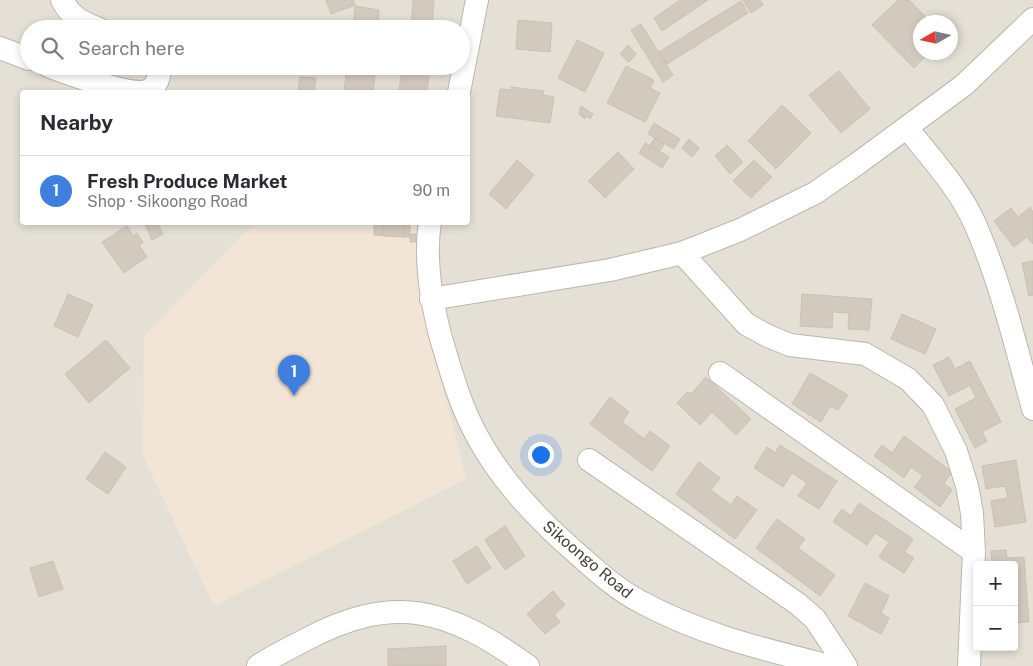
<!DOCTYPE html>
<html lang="en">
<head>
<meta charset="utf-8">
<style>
	:root { --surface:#fff; --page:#f2f2f3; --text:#2b2b33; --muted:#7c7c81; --line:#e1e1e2; --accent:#d93025 }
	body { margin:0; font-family:"Public Sans",sans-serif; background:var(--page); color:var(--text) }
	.controls { position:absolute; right:15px; bottom:15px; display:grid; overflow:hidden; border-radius:5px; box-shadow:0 2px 8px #0003 }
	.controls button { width:45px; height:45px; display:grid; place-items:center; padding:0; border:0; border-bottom:1px solid var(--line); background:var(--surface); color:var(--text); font:25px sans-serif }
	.compass { position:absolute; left:913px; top:15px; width:45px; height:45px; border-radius:50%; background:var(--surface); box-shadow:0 2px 8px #0003; rotate:261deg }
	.you { position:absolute; left:540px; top:454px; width:18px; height:18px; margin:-12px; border:4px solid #fff; border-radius:50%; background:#1a73e8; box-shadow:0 0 0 8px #1a73e833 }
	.badge { display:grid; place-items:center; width:32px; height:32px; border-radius:50%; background:var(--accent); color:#fff; font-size:16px; font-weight:700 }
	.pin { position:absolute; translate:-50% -41px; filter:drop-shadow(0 1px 2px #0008) }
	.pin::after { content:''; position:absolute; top:26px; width:18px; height:15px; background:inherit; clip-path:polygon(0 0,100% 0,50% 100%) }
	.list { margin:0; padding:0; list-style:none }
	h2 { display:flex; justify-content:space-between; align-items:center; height:65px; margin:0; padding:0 20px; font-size:21px }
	h2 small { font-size:16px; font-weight:400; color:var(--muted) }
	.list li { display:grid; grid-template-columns:32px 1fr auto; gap:15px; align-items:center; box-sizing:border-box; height:70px; padding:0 20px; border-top:1px solid var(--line) }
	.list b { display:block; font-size:19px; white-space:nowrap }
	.list p { margin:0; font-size:16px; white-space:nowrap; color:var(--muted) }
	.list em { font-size:16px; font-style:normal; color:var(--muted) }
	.icon { flex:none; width:28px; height:28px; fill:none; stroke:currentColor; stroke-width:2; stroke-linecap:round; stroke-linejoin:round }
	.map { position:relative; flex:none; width:1033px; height:666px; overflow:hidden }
	.search { position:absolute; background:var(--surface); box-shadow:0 2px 8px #0003; left:20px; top:20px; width:450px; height:55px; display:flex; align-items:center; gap:12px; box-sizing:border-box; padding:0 18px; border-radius:28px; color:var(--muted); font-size:19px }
	.panel { position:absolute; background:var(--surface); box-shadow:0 2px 8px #0003; left:20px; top:90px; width:450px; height:135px; border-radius:5px }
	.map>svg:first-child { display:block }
	.residential { fill:#e5e0d6; fill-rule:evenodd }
	.commercial { fill:#f2e5d5 }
	.building { fill:#d2cabe; stroke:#ccc1b2 }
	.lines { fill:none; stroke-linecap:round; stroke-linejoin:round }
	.minor-casing { stroke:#bcb6ab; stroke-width:24 }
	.minor { stroke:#fff; stroke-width:22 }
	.labels { text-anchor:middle; stroke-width:4; stroke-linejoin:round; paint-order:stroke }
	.street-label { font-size:16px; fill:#443f37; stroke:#fff }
</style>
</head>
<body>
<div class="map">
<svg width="1033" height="666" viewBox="0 0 1033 666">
	<rect width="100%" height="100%" fill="#f2eee7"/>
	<path class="residential" d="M0,0H1033V666H0ZM920,22H950V52H920ZM29,29H461V66H29ZM22,92H468V222H22ZM977,565H1014V647H977Z"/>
	<path class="commercial" d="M254,223H418L425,314L466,479L214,606L143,456L144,336Z"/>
	<path class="building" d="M326,0H353L355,5L331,14Z
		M413,0H434L432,29L411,28Z
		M680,0H708L662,31L654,18Z
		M743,0H760L763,5L751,13Z
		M898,0H909L931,22H920V52H930L914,68L872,25Z
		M741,1L748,13L667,64L659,52Z
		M355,6L379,10L378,29H353Z
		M518,20L552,23L550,52L516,49Z
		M641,24L673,75L663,82L631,30Z
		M577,40L604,53L585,92L558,78Z
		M628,45L636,54L629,62L620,54Z
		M347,66H376L373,92H344Z
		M402,66H430L427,92H399Z
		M626,66L654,80L650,88L660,93L645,122L607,103Z
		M839,71L870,109L841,133L809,95Z
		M300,77L316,78L314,92H298Z
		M511,87L544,91L543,95L554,97L550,123L496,116L500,89L511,90Z
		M782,105L811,133L776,169L748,141Z
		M581,106L593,114L590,119L587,116L585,119L579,114Z
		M654,123L680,139L674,149L648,134Z
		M655,138L664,144L660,151L650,145Z
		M689,139L699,148L692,157L682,148Z
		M645,143L669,157L662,168L639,153Z
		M727,145L743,162L730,174L715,156Z
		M618,152L634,169L605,198L588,181Z
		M517,160L534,175L506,209L489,194Z
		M754,160L772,177L751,198L733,181Z
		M1030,207L1033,212V244L1027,237L1014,247L994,221L1011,208L1018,217Z
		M144,222H157L163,234L152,240Z
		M374,222H384L383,236L374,235Z
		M384,223L404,224V237L384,236Z
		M404,225H410V237H404Z
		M127,226L133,236L137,233L143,243L139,245L147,257L124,273L102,242Z
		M410,234H416V242H410Z
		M1033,261V295L1029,296L1022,263Z
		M68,294L93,305L78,337L54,326Z
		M802,294L872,299L869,330L848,329L849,313L833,312L832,328L800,326Z
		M902,314L936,329L925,354L891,339Z
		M106,340L130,368L89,403L65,374Z
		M949,357L955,369L970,361L1001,422L982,432L987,441L975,448L955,409L976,398L970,385L949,396L933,365Z
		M810,373L848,395L838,410L830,406L821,422L792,404Z
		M706,377L751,419L736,435L712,412L700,425L677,403L687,392L691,394Z
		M610,397L629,412L622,422L644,439L650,431L670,446L652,471L590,424Z
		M904,436L952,472L944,483L952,490L940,507L914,487L923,476L911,467L904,478L874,456L882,445L892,453Z
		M780,445L837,481L819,509L798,496L807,483L792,473L783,487L754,468L767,447L775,453Z
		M105,452L126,467L108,494L86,479Z
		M1016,460L1026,522L995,527L991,501L1008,498L1005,486L986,489L982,466Z
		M699,462L720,478L711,490L731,505L737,496L757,510L735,539L676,494Z
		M859,503L913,539L905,552L914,558L904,573L879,557L889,542L875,533L867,545L833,522L842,509L851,516Z
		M777,519L805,539L798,548L835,575L820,596L756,548Z
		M505,526L525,556L505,570L485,540Z
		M477,546L491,568L467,584L453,561Z
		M1006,550L1007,558L1024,557L1029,622L1014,623V565H992L991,551Z
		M53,561L63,589L39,597L30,568Z
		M865,583L889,596L881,613L889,618L881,634L848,616Z
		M553,591L565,605L554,615L560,622L545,634L527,614Z
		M446,646V666H388V649Z"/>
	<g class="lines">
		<defs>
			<path id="minor" d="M62,0C71,17 81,22 99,29
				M0,48L29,59
				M48,66C70,74 120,93 142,92C155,91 161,78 159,66
				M459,92L477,0
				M907,128C931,158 959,188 975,224C1001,283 1016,347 1033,409
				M430,222C424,259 431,299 440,335C450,368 459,403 476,434C501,482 540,522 581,557C599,573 619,591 641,602C702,635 763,649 830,666
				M682,253L746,324L768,336L790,345L865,354L908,379L933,405L956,451L967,486L972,513L974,552L969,666
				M431,299L610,270L682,253L740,230L815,193L857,164L964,85L1033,19
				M720,373L974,552
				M589,460L798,604L815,619L846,666
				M258,666C273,656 290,648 305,640C395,592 449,609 528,666"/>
		</defs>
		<use href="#minor" class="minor-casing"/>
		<use href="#minor" class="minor"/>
	</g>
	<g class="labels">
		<g class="street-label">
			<text transform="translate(588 559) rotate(40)" y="6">Sikoongo Road</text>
		</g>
	</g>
</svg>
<div class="controls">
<button>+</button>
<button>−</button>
</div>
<svg class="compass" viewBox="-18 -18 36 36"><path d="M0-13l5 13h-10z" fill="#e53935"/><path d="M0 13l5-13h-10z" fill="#7c7c81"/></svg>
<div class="you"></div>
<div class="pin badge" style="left:294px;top:396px;background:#3f7fe0">1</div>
<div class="search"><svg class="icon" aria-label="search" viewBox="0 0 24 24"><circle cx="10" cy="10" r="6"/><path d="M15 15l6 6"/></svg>Search here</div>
<section class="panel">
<h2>Nearby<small></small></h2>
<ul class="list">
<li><span class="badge" style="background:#3f7fe0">1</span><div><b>Fresh Produce Market</b><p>Shop · Sikoongo Road</p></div><em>90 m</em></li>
</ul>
</section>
</div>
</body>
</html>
